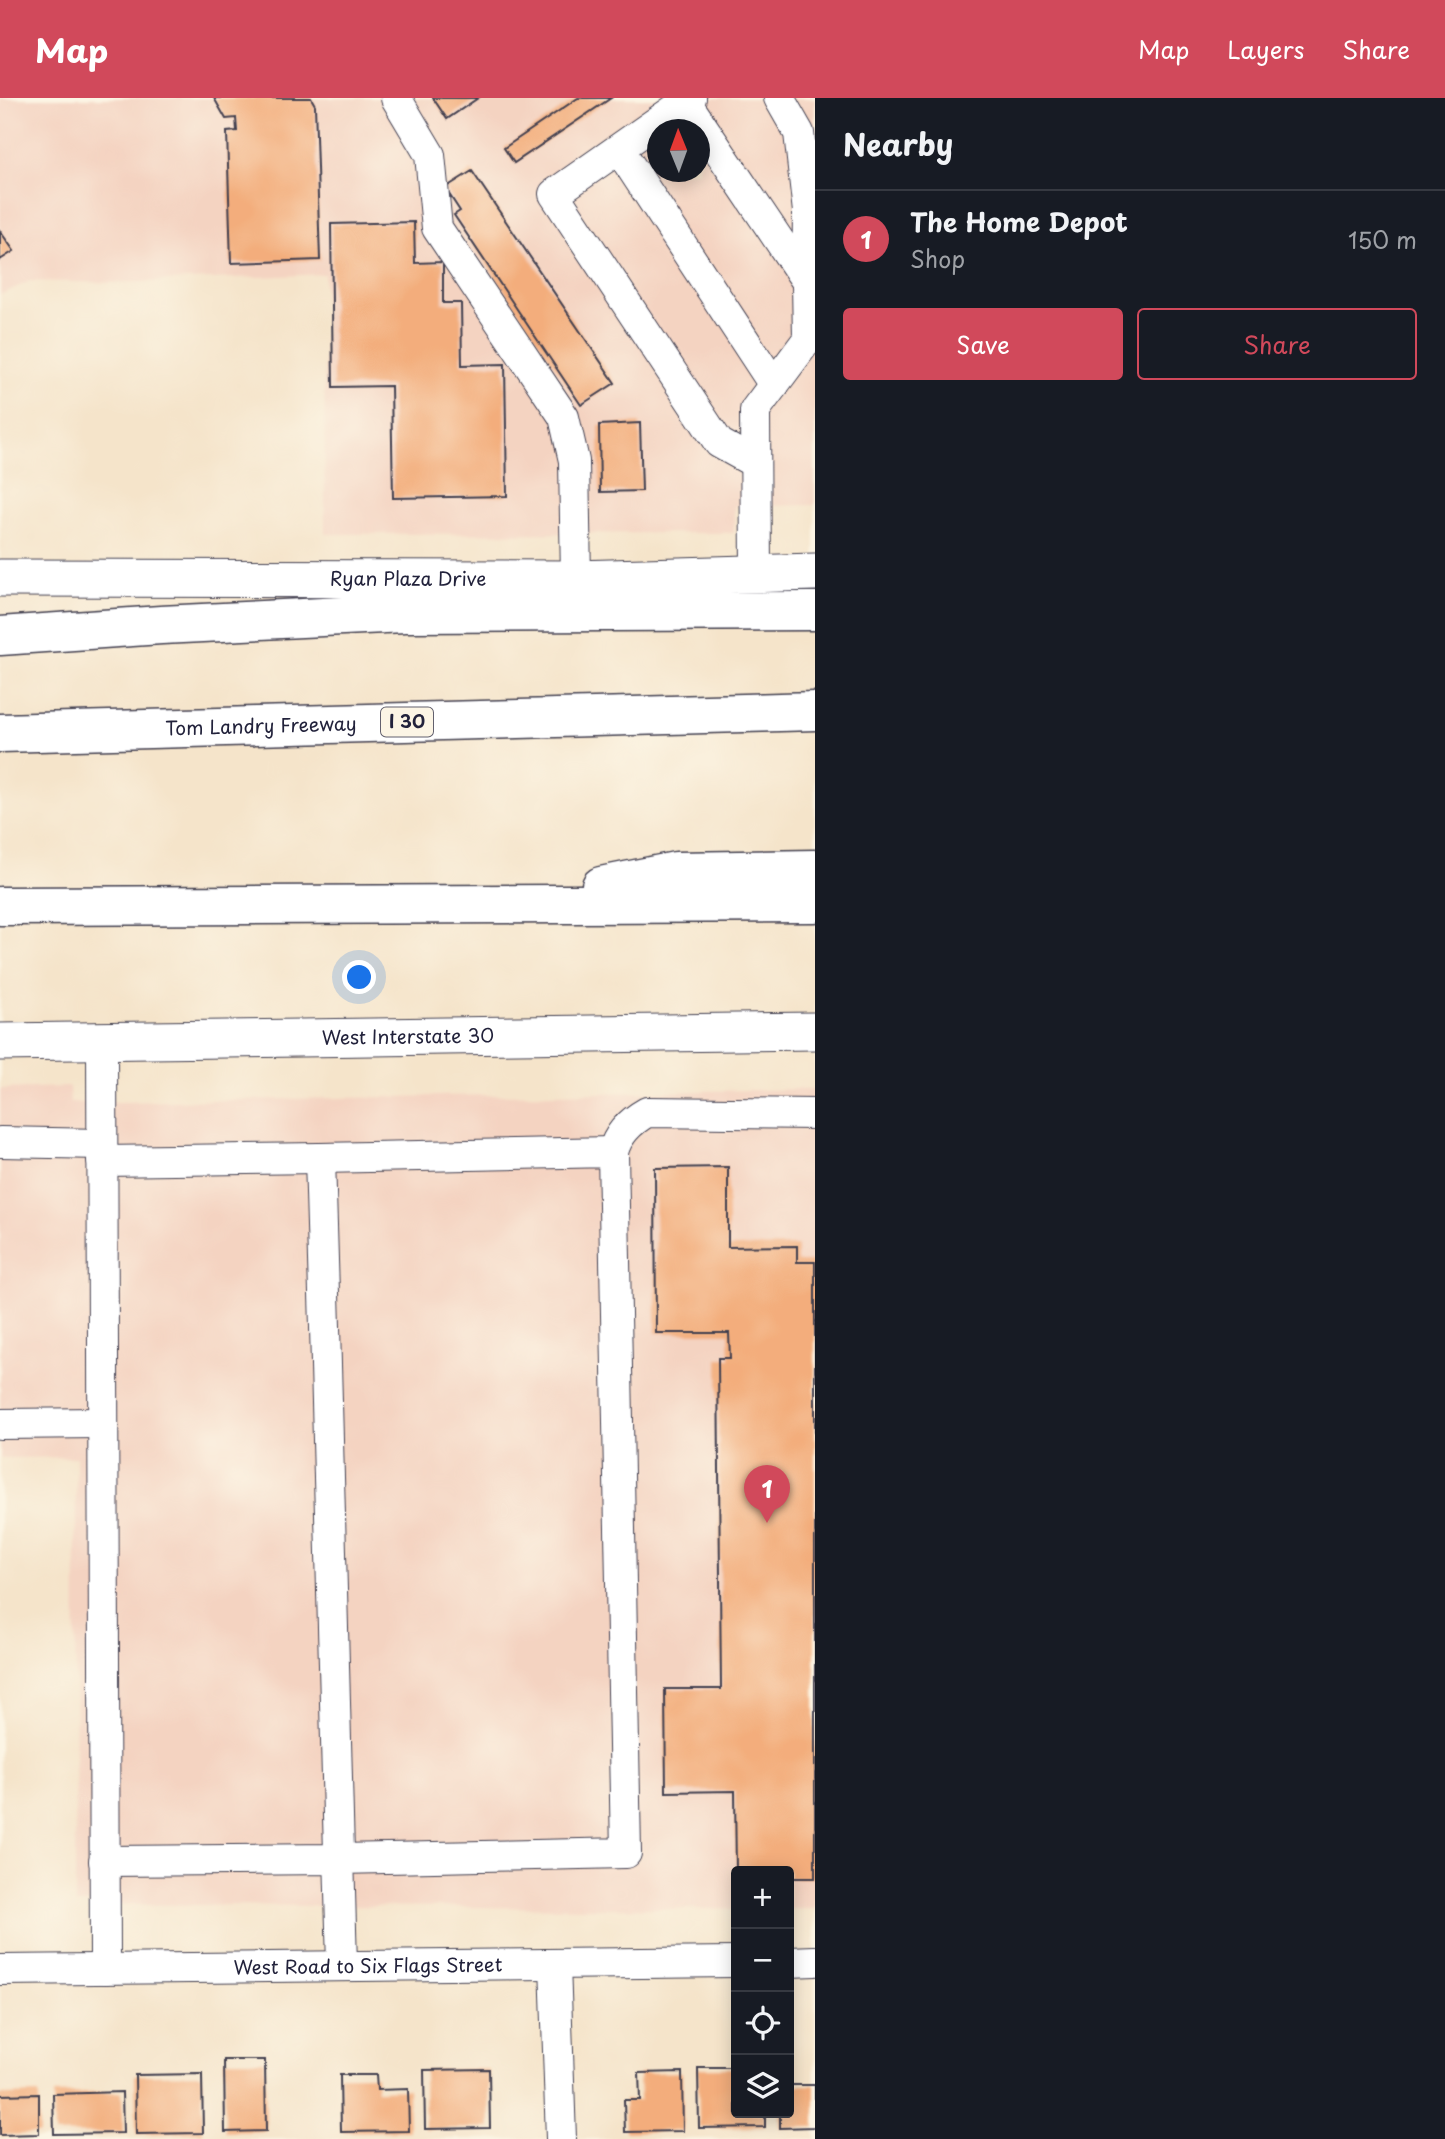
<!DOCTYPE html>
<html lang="en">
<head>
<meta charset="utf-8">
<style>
	:root { --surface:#171b24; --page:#242831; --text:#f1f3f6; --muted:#9ea1a6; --line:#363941; --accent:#d1495b }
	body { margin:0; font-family:"Playpen Sans",sans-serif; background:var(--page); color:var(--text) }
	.controls { position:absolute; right:21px; bottom:21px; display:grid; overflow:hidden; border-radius:7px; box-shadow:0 4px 18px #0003 }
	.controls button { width:63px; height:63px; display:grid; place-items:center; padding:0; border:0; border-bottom:2px solid var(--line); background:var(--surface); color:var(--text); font:35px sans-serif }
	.compass { position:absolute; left:647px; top:21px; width:63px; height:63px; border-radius:50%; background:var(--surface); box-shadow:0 4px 18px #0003; rotate:359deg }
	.you { position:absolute; left:360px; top:880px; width:24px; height:24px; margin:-18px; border:5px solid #fff; border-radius:50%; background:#1a73e8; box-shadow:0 0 0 10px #1a73e833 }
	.badge { display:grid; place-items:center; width:46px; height:46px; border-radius:50%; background:var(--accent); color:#fff; font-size:23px; font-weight:700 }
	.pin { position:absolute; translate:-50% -58px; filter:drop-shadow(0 2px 4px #0008) }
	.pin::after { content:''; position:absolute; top:37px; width:24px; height:21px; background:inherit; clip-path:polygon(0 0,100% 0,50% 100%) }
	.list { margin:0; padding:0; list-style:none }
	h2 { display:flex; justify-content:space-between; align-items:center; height:91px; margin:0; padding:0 28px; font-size:30px }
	h2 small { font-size:23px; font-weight:400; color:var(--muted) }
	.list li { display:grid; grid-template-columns:46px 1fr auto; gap:21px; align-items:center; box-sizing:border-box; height:98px; padding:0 28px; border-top:2px solid var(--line) }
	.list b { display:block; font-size:26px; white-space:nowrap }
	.list p { margin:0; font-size:23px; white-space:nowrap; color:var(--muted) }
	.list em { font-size:23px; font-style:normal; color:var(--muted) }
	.actions { display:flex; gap:14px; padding:21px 28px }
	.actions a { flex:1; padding:16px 0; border:2px solid var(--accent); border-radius:7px; text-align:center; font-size:24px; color:var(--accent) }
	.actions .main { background:var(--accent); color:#fff }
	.icon { flex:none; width:38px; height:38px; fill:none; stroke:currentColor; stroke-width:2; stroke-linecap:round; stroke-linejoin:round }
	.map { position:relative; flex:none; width:815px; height:2041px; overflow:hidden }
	header { display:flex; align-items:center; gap:42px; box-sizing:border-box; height:98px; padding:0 35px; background:var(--accent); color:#fff }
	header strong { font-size:33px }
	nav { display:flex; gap:38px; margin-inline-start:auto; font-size:24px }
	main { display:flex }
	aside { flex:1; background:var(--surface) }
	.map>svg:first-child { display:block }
	.built { fill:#f4d3c1; fill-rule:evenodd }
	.building { fill:#f3ad7c }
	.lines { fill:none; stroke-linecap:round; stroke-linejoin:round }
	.minor-casing { stroke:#423f50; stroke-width:32 }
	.major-casing { stroke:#423f50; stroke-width:39 }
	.highway-casing { stroke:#423f50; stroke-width:41 }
	.minor { stroke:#fff; stroke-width:30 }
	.major { stroke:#fff; stroke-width:37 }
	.highway { stroke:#fff; stroke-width:38 }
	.labels { text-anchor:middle; stroke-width:6; stroke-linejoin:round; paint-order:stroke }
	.shield { fill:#fcf5e5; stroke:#63616e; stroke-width:2 }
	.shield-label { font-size:18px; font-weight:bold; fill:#22223b }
	.street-label { font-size:19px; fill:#22223b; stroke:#fcf5e5 }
</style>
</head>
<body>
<header>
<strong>Map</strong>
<nav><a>Map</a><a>Layers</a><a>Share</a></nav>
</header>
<main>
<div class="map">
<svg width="815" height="2041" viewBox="0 0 815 2041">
	<rect width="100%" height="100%" fill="#fcf5e5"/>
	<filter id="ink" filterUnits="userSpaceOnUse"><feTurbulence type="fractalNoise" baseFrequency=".0143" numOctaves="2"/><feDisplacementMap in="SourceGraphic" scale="14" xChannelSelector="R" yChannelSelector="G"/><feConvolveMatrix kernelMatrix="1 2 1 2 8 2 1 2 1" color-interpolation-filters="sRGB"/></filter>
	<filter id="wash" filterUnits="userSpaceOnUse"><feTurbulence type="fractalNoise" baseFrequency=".00686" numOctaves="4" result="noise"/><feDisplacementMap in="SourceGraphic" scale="28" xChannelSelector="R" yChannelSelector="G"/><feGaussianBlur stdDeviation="1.57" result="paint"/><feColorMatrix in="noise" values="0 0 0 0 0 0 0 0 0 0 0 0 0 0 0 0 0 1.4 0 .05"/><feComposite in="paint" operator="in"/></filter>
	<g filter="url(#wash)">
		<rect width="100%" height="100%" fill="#f5e4ca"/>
		<path class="built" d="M0,0H815V407L734,408V435L325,436L324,176L118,185L30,183L0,197ZM657,32H699V74H657Z
			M69,989L70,1005L815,991V1811H789V1773H736V1811L75,1806L76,1359L0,1360V991Z"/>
		<g id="blocks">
			<path class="building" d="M214,0H311L315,7L320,162L231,165L227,34L237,33L236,20L226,21Z
				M433,0H478L447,21Z
				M578,0H611L514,65L504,50Z
				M472,73L615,285L581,307L454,117L460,113L445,90Z
				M414,124L415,165L443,164V205H461L462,267L505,266L507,398L393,400L391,288L333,289L331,126Z
				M0,133L14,153L0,162Z
				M640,325L642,393L600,394L599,327Z
				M728,1069V1149L797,1148V1164H815V1780H789V1773H736L735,1693L666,1694L665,1591H721L718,1260H730L729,1235H656L655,1070Z
				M224,1962H265L266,2033L225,2034Z
				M698,1970H736V2015H765V2029L699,2030Z
				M489,1971L490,2030L425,2031L424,1972Z
				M682,1974L683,2033L625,2034L624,2002H640L639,1975Z
				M202,1976L203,2035L136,2036L135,1977Z
				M340,1977H376L377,1992L408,1991L409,2033L341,2034Z
				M789,1987H815V2029L780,2030V2015H789Z
				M122,1994L123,2035L54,2036L53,1996Z
				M39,1996V2036L0,2037V1997Z"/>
		</g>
	</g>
	<g filter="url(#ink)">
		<use href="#blocks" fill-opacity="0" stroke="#423f50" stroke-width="2"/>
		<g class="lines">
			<defs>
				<g id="minor">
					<path d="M396,0L430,57L437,130L564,319L574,363L576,481"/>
					<path d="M691,0L554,96L719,345L755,365"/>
					<path d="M686,4L807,184"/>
					<path d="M619,51L774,287"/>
					<path d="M756,476L755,312L808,241L807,184L808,114L799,35L779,0"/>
					<path d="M102,942L105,1871"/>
					<path d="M0,1044L102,1046"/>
					<path d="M613,1054C618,1035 631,1023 647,1014L815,1016"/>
					<path d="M102,1063L320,1060"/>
					<path d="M0,1326L103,1325"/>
					<path d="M104,1763L339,1761L626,1755L613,1054L320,1060L325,1229L342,1868"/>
					<path d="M789,1864L815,1863"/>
					<path d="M555,1866L561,2041"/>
					<path id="s1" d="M0,1872L736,1864"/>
				</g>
				<g id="major">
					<path id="s2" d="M0,480L576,481L815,474"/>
					<path id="s3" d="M0,944L815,933"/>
				</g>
				<g id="highway">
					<path d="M0,538L161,527L405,515L815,513"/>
					<path id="s4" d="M0,635L815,613"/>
					<path d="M601,788L676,773L815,771"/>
					<path d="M0,808L815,805"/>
				</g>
			</defs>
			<use href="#minor" class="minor-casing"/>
			<use href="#major" class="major-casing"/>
			<use href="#highway" class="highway-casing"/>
			<use href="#minor" class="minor"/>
			<use href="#major" class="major"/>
			<use href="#highway" class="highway"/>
		</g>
	</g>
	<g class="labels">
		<rect class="shield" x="381" y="609.5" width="52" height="29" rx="5"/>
		<g class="shield-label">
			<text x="407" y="630">I 30</text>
		</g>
		<g class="street-label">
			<text dy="7" stroke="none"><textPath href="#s2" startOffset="408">Ryan Plaza Drive</textPath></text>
			<text dy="7" stroke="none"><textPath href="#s4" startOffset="261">Tom Landry Freeway</textPath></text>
			<text dy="7" stroke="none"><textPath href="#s3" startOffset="408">West Interstate 30</textPath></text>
			<text dy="7" stroke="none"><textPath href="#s1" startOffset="368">West Road to Six Flags Street</textPath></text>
		</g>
	</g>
</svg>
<div class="controls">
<button>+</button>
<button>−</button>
<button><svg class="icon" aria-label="locate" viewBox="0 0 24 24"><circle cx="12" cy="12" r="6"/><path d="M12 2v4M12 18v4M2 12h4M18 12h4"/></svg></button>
<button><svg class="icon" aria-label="layers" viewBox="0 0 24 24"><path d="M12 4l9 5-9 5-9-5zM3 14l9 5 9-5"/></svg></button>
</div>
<svg class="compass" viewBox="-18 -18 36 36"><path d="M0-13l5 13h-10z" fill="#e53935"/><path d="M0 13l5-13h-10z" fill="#9ea1a6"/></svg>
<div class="you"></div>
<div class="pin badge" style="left:767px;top:1425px">1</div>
</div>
<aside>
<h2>Nearby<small></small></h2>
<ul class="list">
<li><span class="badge">1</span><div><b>The Home Depot</b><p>Shop</p></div><em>150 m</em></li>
</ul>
<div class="actions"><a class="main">Save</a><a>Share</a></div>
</aside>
</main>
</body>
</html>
